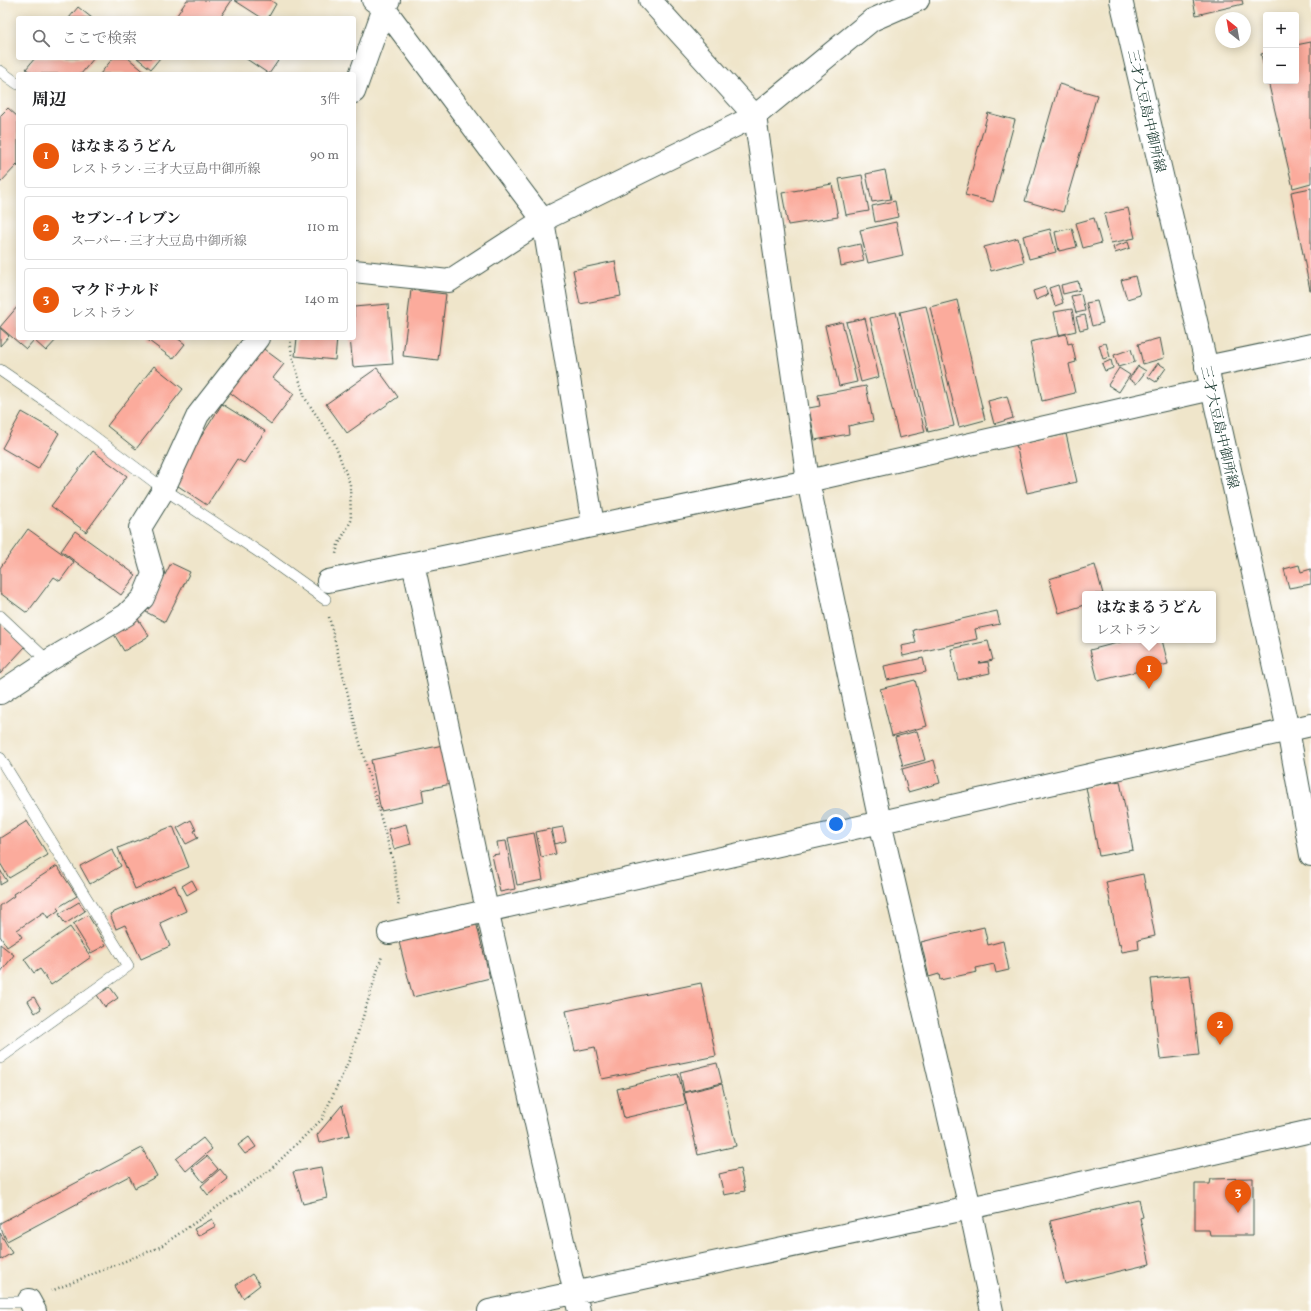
<!DOCTYPE html>
<html lang="ja">
<head>
<meta charset="utf-8">
<style>
	:root { --surface:#fff; --page:#f2f2f2; --text:#202124; --muted:#757577; --line:#e0e0e0; --accent:#ea580c }
	body { margin:0; font-family:Vollkorn,"Noto Serif JP",serif; background:var(--page); color:var(--text) }
	.controls { position:absolute; right:12px; top:12px; display:grid; overflow:hidden; border-radius:4px; box-shadow:0 2px 10px #0003 }
	.controls button { width:36px; height:36px; display:grid; place-items:center; padding:0; border:0; border-bottom:1px solid var(--line); background:var(--surface); color:var(--text); font:20px sans-serif }
	.compass { position:absolute; left:1215px; top:12px; width:36px; height:36px; border-radius:50%; background:var(--surface); box-shadow:0 2px 10px #0003; rotate:329deg }
	.you { position:absolute; left:836px; top:824px; width:14px; height:14px; margin:-10px; border:3px solid #fff; border-radius:50%; background:#1a73e8; box-shadow:0 0 0 6px #1a73e833 }
	.badge { display:grid; place-items:center; width:26px; height:26px; border-radius:50%; background:var(--accent); color:#fff; font-size:13px; font-weight:700 }
	.pin { position:absolute; translate:-50% -33px; filter:drop-shadow(0 1px 2px #0008) }
	.pin::after { content:''; position:absolute; top:21px; width:14px; height:12px; background:inherit; clip-path:polygon(0 0,100% 0,50% 100%) }
	.popup { position:absolute; left:1082px; top:591px; width:134px; height:52px; box-sizing:border-box; display:grid; place-content:center; border-radius:4px; background:var(--surface); filter:drop-shadow(0 1px 3px #0005); font-size:13px; white-space:nowrap; color:var(--muted) }
	.popup b { font-size:15px; color:var(--text) }
	.popup::after { content:''; position:absolute; left:50%; top:100%; margin-left:-8px; border:8px solid transparent; border-top-color:var(--surface) }
	.list { margin:0; padding:0; list-style:none }
	h2 { display:flex; justify-content:space-between; align-items:center; height:52px; margin:0; padding:0 16px; font-size:17px }
	h2 small { font-size:13px; font-weight:400; color:var(--muted) }
	.list li { display:grid; grid-template-columns:26px 1fr auto; gap:12px; align-items:center; box-sizing:border-box; height:64px; margin:0 8px 8px; padding:0 8px; border:1px solid var(--line); border-radius:4px }
	.list b { display:block; font-size:15px; white-space:nowrap }
	.list p { margin:0; font-size:13px; white-space:nowrap; color:var(--muted) }
	.list em { font-size:13px; font-style:normal; color:var(--muted) }
	.icon { flex:none; width:22px; height:22px; fill:none; stroke:currentColor; stroke-width:2; stroke-linecap:round; stroke-linejoin:round }
	.map { position:relative; flex:none; width:1311px; height:1311px; overflow:hidden }
	.search { position:absolute; background:var(--surface); box-shadow:0 2px 10px #0003; left:16px; top:16px; width:340px; height:44px; display:flex; align-items:center; gap:10px; box-sizing:border-box; padding:0 14px; border-radius:4px; color:var(--muted); font-size:15px }
	.panel { position:absolute; background:var(--surface); box-shadow:0 2px 10px #0003; left:16px; top:72px; width:340px; height:268px; border-radius:4px }
	.map>svg:first-child { display:block }
	.building { fill:#fbab9c }
	.lines { fill:none; stroke-linecap:round; stroke-linejoin:round }
	.service-casing { stroke:#3e564a; stroke-width:12 }
	.minor-casing { stroke:#3e564a; stroke-width:24 }
	.tertiary-casing { stroke:#3e564a; stroke-width:24 }
	.secondary-casing { stroke:#3e564a; stroke-width:24 }
	.path { stroke:#3e564a; stroke-width:2.5; stroke-dasharray:1 3; stroke-linecap:butt }
	.service { stroke:#fff; stroke-width:11 }
	.minor { stroke:#fff; stroke-width:22 }
	.tertiary { stroke:#fff; stroke-width:22 }
	.secondary { stroke:#fff; stroke-width:22 }
	.labels { text-anchor:middle; stroke-width:4; stroke-linejoin:round; paint-order:stroke }
	.street-label { font-size:14px; fill:#1f3d34; stroke:#fff }
</style>
</head>
<body>
<div class="map">
<svg width="1311" height="1311" viewBox="0 0 1311 1311">
	<rect width="100%" height="100%" fill="#fff"/>
	<filter id="ink" filterUnits="userSpaceOnUse"><feTurbulence type="fractalNoise" baseFrequency=".025" numOctaves="2"/><feDisplacementMap in="SourceGraphic" scale="8" xChannelSelector="R" yChannelSelector="G"/><feConvolveMatrix kernelMatrix="1 2 1 2 8 2 1 2 1" color-interpolation-filters="sRGB"/></filter>
	<filter id="wash" filterUnits="userSpaceOnUse"><feTurbulence type="fractalNoise" baseFrequency=".012" numOctaves="4" result="noise"/><feDisplacementMap in="SourceGraphic" scale="16" xChannelSelector="R" yChannelSelector="G"/><feGaussianBlur stdDeviation="0.9" result="paint"/><feColorMatrix in="noise" values="0 0 0 0 0 0 0 0 0 0 0 0 0 0 0 0 0 1.4 0 .05"/><feComposite in="paint" operator="in"/></filter>
	<g filter="url(#wash)">
		<rect width="100%" height="100%" fill="#efe5ca"/>
		<g id="blocks">
			<path class="building" d="M187,0H232L220,18H175Z
				M234,0H270L276,4L268,18H262Z
				M1193,0H1242L1243,4L1196,15Z
				M78,7L92,18H69Z
				M1311,42V183L1293,188L1268,81H1296V45Z
				M1266,53V71L1265,72L1261,54Z
				M35,58H94L81,74H33L26,69Z
				M113,58H128L147,74H100Z
				M137,58H160L151,69Z
				M245,58H280L269,74Z
				M1059,84L1097,95L1063,212L1025,201Z
				M8,108L18,117V167L17,165L0,183V116Z
				M988,113L1015,120L993,202L965,195Z
				M885,170L891,199L872,202L866,174Z
				M862,175L869,211L846,215L839,179Z
				M832,184L838,217L788,225L782,193Z
				M1311,188V290H1310L1291,192Z
				M895,201L898,217L875,222L872,206Z
				M1128,208L1135,238L1111,243L1104,214Z
				M1094,218L1101,243L1083,248L1076,223Z
				M896,222L903,255L868,263L860,230Z
				M1072,228L1077,247L1059,251L1055,232Z
				M1050,229L1056,252L1029,259L1023,236Z
				M1018,238L1024,262L991,271L984,247Z
				M1128,242L1130,248L1115,253L1113,247Z
				M860,244L864,261L841,266L838,249Z
				M615,261L621,296L580,304L573,270Z
				M1135,276L1140,295L1127,299L1121,280Z
				M1078,281L1080,290L1063,294L1061,285Z
				M1058,285L1063,303L1055,306L1049,288Z
				M1045,287L1048,295L1036,300L1033,291Z
				M411,290L446,294L438,360L403,356Z
				M1081,294L1085,311L1076,313L1071,296Z
				M957,300L985,420L959,427L930,307Z
				M1097,301L1103,323L1092,326L1086,303Z
				M388,304L393,364L353,367L350,338H354V307Z
				M18,306V338H58L46,351L34,340L26,349L0,327Z
				M926,306L954,426L928,432L900,312Z
				M1072,309L1076,331L1059,335L1054,312Z
				M896,312L925,432L899,438L870,318Z
				M1085,315L1088,328L1080,330L1076,317Z
				M865,318L879,377L861,382L846,322Z
				M842,322L857,382L839,386L825,326Z
				M0,328L9,336L0,346Z
				M1066,334L1068,344L1072,343L1076,362L1069,364L1075,393L1042,401L1030,342Z
				M145,338H177L185,344L173,359Z
				M297,338H337L335,360L295,356Z
				M1160,338L1164,358L1143,364L1138,344Z
				M1106,343L1110,357L1103,359L1099,345Z
				M261,347L284,364L273,378L294,394L271,424L228,391Z
				M1131,349L1135,362L1118,367L1114,355Z
				M1111,360L1113,368L1105,371L1102,364Z
				M1158,363L1166,368L1156,382L1148,377Z
				M154,366L183,389L136,449L107,426Z
				M1138,366L1146,371L1136,384L1129,379Z
				M377,368L398,397L347,433L326,404Z
				M1119,368L1130,375L1119,392L1108,385Z
				M866,386L873,421L848,426L849,434L815,440L809,408L820,406L818,395Z
				M1007,396L1013,418L994,424L988,401Z
				M222,404L265,431L244,463L237,459L207,505L172,482Z
				M22,412L59,433L38,469L2,448Z
				M1066,434L1077,482L1027,493L1016,445Z
				M93,451L127,476L86,532L51,506Z
				M28,529L74,562L60,581L54,577L27,613L0,593V568Z
				M75,531L136,575L121,595L61,551Z
				M171,563L190,572L165,622L146,612Z
				M1095,565L1103,594H1085V605L1059,613L1049,579Z
				M1299,565L1301,572L1311,569V584L1289,588L1284,569Z
				M997,611L1000,624L975,629L977,639L903,656L901,646L916,643L913,630Z
				M136,616L149,636L124,651L112,631Z
				M0,624L25,647L0,674Z
				M1128,640H1162L1168,664L1098,681L1090,650Z
				M988,641L993,660L979,663L988,662L990,673L958,680L951,649Z
				M923,658L926,672L887,680L884,666Z
				M915,680L927,726L892,736L880,689Z
				M917,731L925,760L903,766L895,737Z
				M443,745L451,784L422,790L424,802L381,811L371,760Z
				M934,760L940,783L908,792L902,769Z
				M1120,781L1133,850L1099,856L1086,787Z
				M191,820L196,830L194,831L198,838L186,844L177,828Z
				M27,821L48,855L9,878L0,863V838Z
				M406,824L411,844L394,849L388,829Z
				M173,826L189,867L135,889L118,848Z
				M563,827L566,841L555,844L552,829Z
				M550,829L556,854L541,857L536,832Z
				M534,833L543,880L517,885L508,838Z
				M506,841L515,889L500,892L492,855L499,854L497,842Z
				M112,849L121,866L90,884L80,866Z
				M57,866L77,896L57,908L59,910L48,918L44,912L17,930L22,937L7,947L0,936V906L14,896L13,894Z
				M0,870L7,881L0,885Z
				M1143,874L1155,936L1138,940L1139,949L1122,952L1120,944L1119,945L1106,882Z
				M192,880L197,889L187,895L182,886Z
				M175,885L186,911L160,923L170,946L141,959L125,925L116,929L110,914Z
				M79,902L85,911L65,924L59,914Z
				M88,915L106,945L91,953L73,924Z
				M476,922L490,978L413,997L399,942Z
				M70,927L91,957L51,985L40,969L34,973L24,959Z
				M984,927L988,945L1003,941L1009,970L996,973L994,964L976,968L977,972L940,980L939,974L929,977L921,942Z
				M0,944L14,955L0,973Z
				M1190,975L1199,1055L1160,1059L1151,979Z
				M701,983L716,1056L602,1079L595,1047L575,1051L566,1011Z
				M110,987L118,998L105,1007L97,995Z
				M34,997L41,1009L35,1013L28,1001Z
				M717,1063L722,1083L684,1092L680,1072Z
				M678,1074L686,1104L624,1118L617,1089Z
				M722,1084L736,1146L698,1155L684,1093Z
				M342,1105L350,1135L319,1143L317,1135Z
				M249,1137L256,1147L245,1154L238,1145Z
				M203,1138L212,1149L186,1171L176,1159Z
				M142,1148L157,1176L135,1188L129,1176L7,1241L0,1227V1223Z
				M207,1156L218,1169L203,1182L192,1168Z
				M321,1167L327,1198L303,1204L293,1172Z
				M220,1169L228,1179L208,1195L201,1186Z
				M740,1169L745,1191L724,1195L719,1174Z
				M1253,1178V1235H1210L1209,1230H1195V1184H1210L1211,1179Z
				M1139,1200L1143,1217L1140,1218L1150,1264L1065,1284L1050,1221Z
				M212,1219L216,1226L198,1236L194,1229Z
				M0,1233L12,1253L0,1260Z
				M252,1274L260,1285L243,1298L236,1285Z"/>
		</g>
	</g>
	<g filter="url(#ink)">
		<use href="#blocks" fill-opacity="0" stroke="#3e564a" stroke-width="1"/>
		<g class="lines">
			<defs>
				<path id="service" d="M0,71L18,84
					M0,370L57,409L164,489L262,554L325,599
					M0,616L48,661
					M0,758L128,966L0,1058
					M0,1302H25"/>
				<path id="minor" d="M373,0L384,8L543,220L593,525
					M650,0L755,116L808,481L880,822L970,1208L992,1311
					M354,92L384,8L389,0
					M354,271L449,281L543,220L755,116L872,20L918,0
					M413,563L487,910L579,1311
					M328,581L808,481L1212,389
					M0,693L48,661L126,615L143,598L153,574L140,528L164,489L198,415L258,338
					M389,933L1311,725
					M29,1300L35,1311
					M489,1311L970,1208L1311,1131"/>
				<path id="tertiary" d="M1206,367L1311,345"/>
				<path id="secondary" d="M1121,0L1212,389L1288,730L1311,855"/>
			</defs>
			<use href="#service" class="service-casing"/>
			<use href="#minor" class="minor-casing"/>
			<use href="#tertiary" class="tertiary-casing"/>
			<use href="#secondary" class="secondary-casing"/>
			<path class="path" d="M290,338L292,356L305,398L334,442L350,484L351,521L338,545L336,554
				M329,617L358,736L393,861L399,902L398,905
				M51,1291L160,1247L270,1170L322,1119L350,1058L382,956"/>
			<use href="#service" class="service"/>
			<use href="#minor" class="minor"/>
			<use href="#tertiary" class="tertiary"/>
			<use href="#secondary" class="secondary"/>
		</g>
	</g>
	<g class="labels">
		<g class="street-label">
			<text transform="translate(1147 111) rotate(77)" y="5">三才大豆島中御所線</text>
			<text transform="translate(1220 427) rotate(77)" y="5">三才大豆島中御所線</text>
		</g>
	</g>
</svg>
<div class="controls">
<button>+</button>
<button>−</button>
</div>
<svg class="compass" viewBox="-18 -18 36 36"><path d="M0-13l5 13h-10z" fill="#e53935"/><path d="M0 13l5-13h-10z" fill="#757577"/></svg>
<div class="you"></div>
<div class="pin badge" style="left:1149px;top:689px">1</div>
<div class="popup"><b>はなまるうどん</b>レストラン</div>
<div class="pin badge" style="left:1220px;top:1045px">2</div>
<div class="pin badge" style="left:1238px;top:1213px">3</div>
<div class="search"><svg class="icon" aria-label="search" viewBox="0 0 24 24"><circle cx="10" cy="10" r="6"/><path d="M15 15l6 6"/></svg>ここで検索</div>
<section class="panel">
<h2>周辺<small>3件</small></h2>
<ul class="list">
<li><span class="badge">1</span><div><b>はなまるうどん</b><p>レストラン · 三才大豆島中御所線</p></div><em>90 m</em></li>
<li><span class="badge">2</span><div><b>セブン-イレブン</b><p>スーパー · 三才大豆島中御所線</p></div><em>110 m</em></li>
<li><span class="badge">3</span><div><b>マクドナルド</b><p>レストラン</p></div><em>140 m</em></li>
</ul>
</section>
</div>
</body>
</html>
